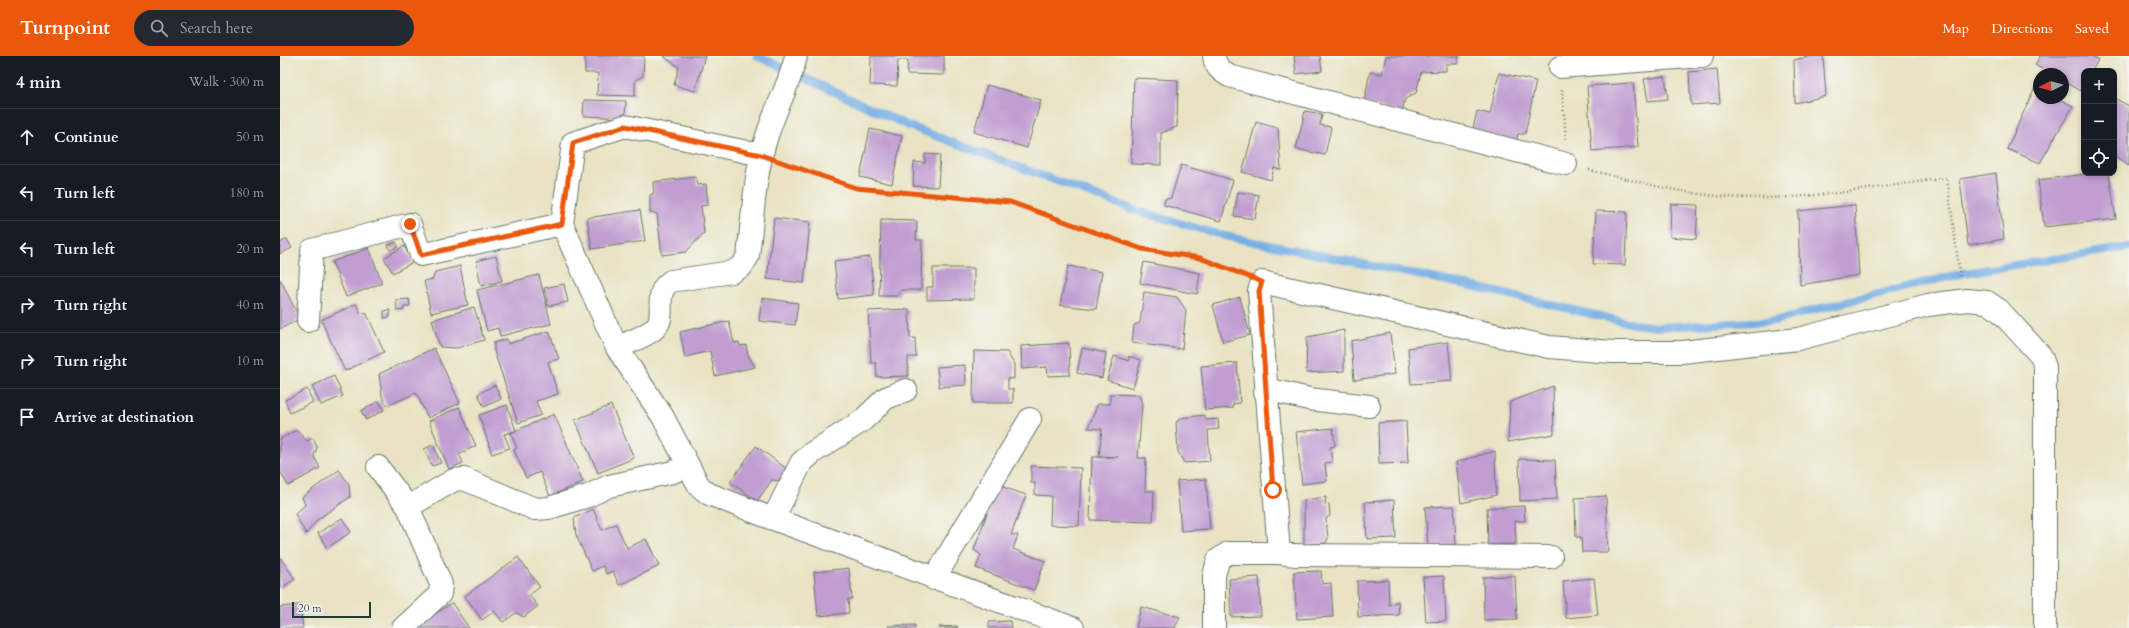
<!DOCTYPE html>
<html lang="en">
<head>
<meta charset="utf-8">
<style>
	:root { --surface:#171b24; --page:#242831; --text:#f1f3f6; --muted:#9ea1a6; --line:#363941; --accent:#ea580c }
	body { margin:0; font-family:Cardo,serif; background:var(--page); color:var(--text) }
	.controls { position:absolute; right:12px; top:12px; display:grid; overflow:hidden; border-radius:8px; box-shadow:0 2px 6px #0003 }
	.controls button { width:36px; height:36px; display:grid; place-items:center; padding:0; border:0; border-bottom:1px solid var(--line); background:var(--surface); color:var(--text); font:20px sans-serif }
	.compass { position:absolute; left:1753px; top:12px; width:36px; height:36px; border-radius:50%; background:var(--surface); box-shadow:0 2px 6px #0003; rotate:265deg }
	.scale { position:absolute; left:12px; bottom:10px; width:79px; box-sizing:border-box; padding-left:4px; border:2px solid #1f3d34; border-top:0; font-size:11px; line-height:14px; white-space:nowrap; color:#1f3d34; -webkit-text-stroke:3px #f6f6f2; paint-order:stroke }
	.stop { position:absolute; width:12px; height:12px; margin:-9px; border:3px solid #ea580c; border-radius:50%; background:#fff }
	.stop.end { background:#ea580c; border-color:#fff; box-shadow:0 1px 4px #0008 }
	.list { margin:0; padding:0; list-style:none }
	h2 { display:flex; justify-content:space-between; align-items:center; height:52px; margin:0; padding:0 16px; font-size:17px }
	h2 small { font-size:13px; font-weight:400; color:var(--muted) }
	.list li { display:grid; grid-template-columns:26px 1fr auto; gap:12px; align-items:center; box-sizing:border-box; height:56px; padding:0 16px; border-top:1px solid var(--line) }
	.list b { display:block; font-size:15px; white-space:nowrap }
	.list em { font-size:13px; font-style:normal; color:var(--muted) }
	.icon { flex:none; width:22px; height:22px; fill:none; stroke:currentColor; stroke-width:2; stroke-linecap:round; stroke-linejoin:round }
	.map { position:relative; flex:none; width:1849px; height:572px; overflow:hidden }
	header { display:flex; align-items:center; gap:24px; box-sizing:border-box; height:56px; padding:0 20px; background:var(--accent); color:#fff }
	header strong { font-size:19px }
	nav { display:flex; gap:22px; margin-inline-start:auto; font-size:14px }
	.search { width:280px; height:36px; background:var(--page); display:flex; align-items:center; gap:10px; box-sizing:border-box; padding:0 14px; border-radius:22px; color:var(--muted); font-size:15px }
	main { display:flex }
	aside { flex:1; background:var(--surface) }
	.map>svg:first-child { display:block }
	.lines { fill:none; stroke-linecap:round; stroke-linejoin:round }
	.stream { stroke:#75ade4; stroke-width:8 }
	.building { fill:#c19dd1 }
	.minor-casing { stroke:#676; stroke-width:24 }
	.path { stroke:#676; stroke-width:2.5; stroke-dasharray:1 3; stroke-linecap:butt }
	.minor { stroke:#fff; stroke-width:22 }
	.route { stroke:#ea580c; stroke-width:5 }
</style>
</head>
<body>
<header>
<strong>Turnpoint</strong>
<div class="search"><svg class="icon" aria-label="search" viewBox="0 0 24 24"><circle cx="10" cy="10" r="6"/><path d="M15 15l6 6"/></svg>Search here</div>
<nav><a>Map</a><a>Directions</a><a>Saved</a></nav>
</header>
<main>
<aside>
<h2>4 min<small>Walk · 300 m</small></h2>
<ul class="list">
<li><svg class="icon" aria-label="ahead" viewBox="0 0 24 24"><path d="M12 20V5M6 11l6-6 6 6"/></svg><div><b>Continue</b></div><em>50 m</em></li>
<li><svg class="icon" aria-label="left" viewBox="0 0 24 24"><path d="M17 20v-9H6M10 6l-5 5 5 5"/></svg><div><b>Turn left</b></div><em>180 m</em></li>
<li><svg class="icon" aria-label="left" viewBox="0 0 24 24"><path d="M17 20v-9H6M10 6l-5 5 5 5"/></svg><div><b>Turn left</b></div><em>20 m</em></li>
<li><svg class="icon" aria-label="right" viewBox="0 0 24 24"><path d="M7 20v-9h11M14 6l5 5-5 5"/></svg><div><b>Turn right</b></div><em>40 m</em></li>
<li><svg class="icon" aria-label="right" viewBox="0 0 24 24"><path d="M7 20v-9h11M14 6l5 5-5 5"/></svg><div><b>Turn right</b></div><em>10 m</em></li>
<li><svg class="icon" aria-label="arrive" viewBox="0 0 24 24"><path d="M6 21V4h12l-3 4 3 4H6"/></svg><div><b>Arrive at destination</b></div></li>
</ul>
</aside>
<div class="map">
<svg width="1849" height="572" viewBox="0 0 1849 572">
	<rect width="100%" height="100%" fill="#f6f6f2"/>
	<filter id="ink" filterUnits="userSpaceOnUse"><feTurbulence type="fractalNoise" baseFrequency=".025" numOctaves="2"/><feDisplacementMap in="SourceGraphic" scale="8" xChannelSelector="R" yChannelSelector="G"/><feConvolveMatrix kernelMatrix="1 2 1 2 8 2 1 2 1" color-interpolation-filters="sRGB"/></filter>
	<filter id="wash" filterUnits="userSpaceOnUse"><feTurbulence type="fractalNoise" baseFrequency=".012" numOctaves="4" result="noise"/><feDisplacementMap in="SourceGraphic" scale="16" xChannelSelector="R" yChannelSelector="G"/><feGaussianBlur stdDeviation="0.9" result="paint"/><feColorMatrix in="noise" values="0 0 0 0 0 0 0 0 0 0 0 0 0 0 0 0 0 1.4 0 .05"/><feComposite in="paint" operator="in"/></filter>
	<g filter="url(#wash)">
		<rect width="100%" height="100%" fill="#e9e3c3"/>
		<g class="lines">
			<path class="stream" d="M477,0L629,70L857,155L945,180L1182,228L1354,268L1377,271L1495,265L1541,252L1684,217L1849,191"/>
		</g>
		<g id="blocks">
			<path class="building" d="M305,0H364L363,20L355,24V40L317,39L318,17H305Z
				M383,0H425L415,35L394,29L399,11Z
				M591,0H664V19L627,18L628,4H618L617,30L590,29Z
				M1014,0H1040L1042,15L1016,18Z
				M1106,0H1179L1177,8H1166V15L1141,16L1136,37L1125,43L1122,56L1084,47L1090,16L1102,18Z
				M1532,0H1543L1546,40L1515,47L1514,4Z
				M1760,0H1812L1818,4L1812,15H1804V28L1800,35L1783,25V18H1771L1755,9Z
				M1437,13L1440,47L1411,49L1409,16Z
				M1219,17L1256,25L1245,78H1238L1236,86L1192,77L1197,55L1210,58Z
				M1385,20L1388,43L1368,45L1364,23Z
				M854,22L898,24L897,71L881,77V109L851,108Z
				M1353,27L1358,91L1312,95L1307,30Z
				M707,29L761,44L747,92L694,76Z
				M1755,31L1759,33V42H1777L1793,50L1760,107L1727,93Z
				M1834,42L1849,50V110L1834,99Z
				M304,44L346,45L345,62L303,60Z
				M1025,55L1042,58L1040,69L1051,71L1045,99L1016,93Z
				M976,66L998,72L1001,114L994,112L991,124L962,116Z
				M590,73L622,80L612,128L580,121Z
				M645,98L660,99L658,131L633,130L634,106L645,107Z
				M901,109L953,124L941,165L884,149L885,143L891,142Z
				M1716,117L1724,183L1688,189L1680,123Z
				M1814,117H1829L1836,163L1764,171L1758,124Z
				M416,121L417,129L426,128L428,149L421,150L424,177L406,196L382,199L377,158L370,157V139L374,137L373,126Z
				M958,136L979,139L975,163L954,160Z
				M1391,148L1418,149L1416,183L1390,181Z
				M1575,149L1579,219L1520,229L1518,155Z
				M360,154L365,185L312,193L307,162Z
				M1316,155L1347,156L1345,209L1313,208Z
				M494,162L530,166L524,227L487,223Z
				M601,164L637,165L636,184H642L641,234H621L618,240H599Z
				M7,183L12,192L0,198V187Z
				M116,186L118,191L110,194L108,189Z
				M124,190L133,206L113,217L104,202Z
				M89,192L102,227L66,241L52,206Z
				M216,200L222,225L201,230L196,205Z
				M590,201L594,239L558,243L554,205Z
				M864,206L920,217L917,238L860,227Z
				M180,210L188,249L151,257L144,225L153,223L155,216Z
				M788,210L822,216L816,253L780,249Z
				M653,212H694V243L647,244V231H653Z
				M259,219L271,268L220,280L218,272L207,275L197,234Z
				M0,223L20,263L0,273Z
				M284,228L288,246L268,250L264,232Z
				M864,236L897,241L906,254L902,293L852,287L854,269L860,267Z
				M960,241L970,279L943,286L933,249Z
				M482,242L518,247L515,269L479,265Z
				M129,243L130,250L124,251V254L117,255L116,244Z
				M76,248L81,258L86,256L104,296L65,315L41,264Z
				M194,251L204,284L177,292L160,291L152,264Z
				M629,253L630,282H635L636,301H628V320L597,321L596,307H591L588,255Z
				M110,254V261L104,262V255Z
				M449,265L454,287L459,286L460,290L466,289L468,299L475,311L435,320L430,295L405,301L400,276Z
				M1064,274V315L1026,317L1027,281Z
				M269,275L279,303L268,306L278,338L256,345L261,359L238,367L214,295V287L227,283L228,288Z
				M1110,277L1115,318L1074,324L1071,285Z
				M1168,286L1172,325L1131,328L1128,292Z
				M789,287L790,319L768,320L767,311L742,313L741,290Z
				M154,292L180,347L148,362L136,337L107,350L102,340L99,318Z
				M802,292L826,297L822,322L797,317Z
				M694,295L727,296L734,308V323L728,322V333H733V347H693Z
				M834,300L849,305V300L861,304L853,332L827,324Z
				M957,307L960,347L953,348V352L925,354L921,310Z
				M685,309L686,329L659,331L657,311Z
				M54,320L63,340L41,349L32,330Z
				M215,329L221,343L204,351L198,338Z
				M1273,330L1274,378L1228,386L1230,346Z
				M27,333L33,346L10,357L5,344Z
				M830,338L859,339L862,348L858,402H866L865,435H874L873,466L810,464L812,401H838L819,400L822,373L808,372L818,348H830Z
				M99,345L104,354L86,364L81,355Z
				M227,349L236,375L224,378L230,392L212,398L199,359Z
				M331,349L354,402L318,417L295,364Z
				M179,351L196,390L179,398L183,407L169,413L149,365Z
				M274,358L303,426L270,440L260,416L246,422L234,394L237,392L231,377Z
				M924,359L926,364L938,363L939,373L928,374L930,405L904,407L898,395L896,366L902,362Z
				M1126,365L1128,407L1099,408L1098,367Z
				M1053,372L1055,390L1050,391L1052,406L1045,407L1047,425L1022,428L1016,376Z
				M17,374L27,385L33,382L37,391L34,400L40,412L8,430L0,415V383Z
				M153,389L161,407L152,410L144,393Z
				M476,390L507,413L498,425L492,424L477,445L450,426Z
				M1215,395L1216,439L1181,447L1176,406Z
				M1239,403L1275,404L1277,443L1240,445Z
				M751,410L801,412L799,470L770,469L771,440L755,439V427H751Z
				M59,414L69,428L70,441L38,463L26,478L15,458L25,449L22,441Z
				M926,423L930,473L901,475L897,425Z
				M717,429L746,439L731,479H738L733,493L765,505L754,534L696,512L701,499L694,494Z
				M1326,440L1328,496H1302L1301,481H1296L1295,442Z
				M1046,441L1045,449L1049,448L1050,460L1046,463L1048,482L1046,487L1024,489V444Z
				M1114,444L1116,482L1087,483L1085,446Z
				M1174,450L1176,489L1148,490L1145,451Z
				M1244,450L1245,465H1235L1236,488L1208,489L1207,452Z
				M313,453L322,474L336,468L347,492L366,483L379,510L339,529L333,515L326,518L323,510L312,515L296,479L294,462Z
				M62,462L71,476L47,492L38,477Z
				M0,501L15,523L0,533Z
				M238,501L260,531L249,539L258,550L244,561L236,557L223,566L214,555L202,564L185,540Z
				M569,512L572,543H568L569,557L538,560L534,516Z
				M1041,515L1042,528L1051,527L1053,561L1017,563L1014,516Z
				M1164,520L1166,565L1146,566L1143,521Z
				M1235,520L1237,563L1204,564L1203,521Z
				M979,521L981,560L951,561L949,523Z
				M1314,522L1318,559L1286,562L1283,525Z
				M1108,524L1109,549L1118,545L1119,559L1078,561L1077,525Z
				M172,547L189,572H134Z
				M20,549L23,572H0V551Z
				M861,551L900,561L895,572H856Z
				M730,565L731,572H709V566Z
				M635,569V572H608V570Z
				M677,570L678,572H659V571Z"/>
		</g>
	</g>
	<g filter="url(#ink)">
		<use href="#blocks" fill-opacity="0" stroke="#676" stroke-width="1"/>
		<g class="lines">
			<defs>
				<path id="minor" d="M934,0C935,11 941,15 949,20L1286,108
					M1280,11L1422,0
					M481,99L345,70L293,87L282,168L337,292L383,361L419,430L429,438L493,463L793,572
					M28,265L32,194L130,168L141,199L282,168
					M337,292C348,286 365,281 374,273C389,260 371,238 391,225L452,216L462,210L468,200C473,161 474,118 487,80C495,53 510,28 516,0
					M985,336L995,335L1029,343L1089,350
					M98,411L128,451L161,528L160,538L123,572
					M128,451L174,424L184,423L255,453L269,452L308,440L329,430L393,416L407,410
					M493,463L521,407L532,397L582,365L606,342L626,334
					M999,497L1016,499L1271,501
					M654,523L750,363
					M934,572V520L938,504L948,497H999L979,235L982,226L1269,291L1333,296H1402L1518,283L1648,249L1687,244L1707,246L1719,254L1761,300L1765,311V572"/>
			</defs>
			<use href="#minor" class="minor-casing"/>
			<path class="path" d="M1282,34L1286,83
				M505,107L576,132L730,146L862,193L920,201L959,217
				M1309,114C1355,125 1402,138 1449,141C1522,146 1595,131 1667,122L1680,220"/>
			<use href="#minor" class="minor"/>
		</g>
	</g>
	<g class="lines" filter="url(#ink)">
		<path class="route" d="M130,168L141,199L282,168L293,87L345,70L481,99L576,132L730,146L862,193L920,202L982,226L979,235L993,434"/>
	</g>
</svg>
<div class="controls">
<button>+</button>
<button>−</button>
<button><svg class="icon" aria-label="locate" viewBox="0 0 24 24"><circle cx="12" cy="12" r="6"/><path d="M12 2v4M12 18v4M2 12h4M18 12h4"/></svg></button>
</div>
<svg class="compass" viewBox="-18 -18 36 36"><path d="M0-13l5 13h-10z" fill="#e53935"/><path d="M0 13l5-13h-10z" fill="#9ea1a6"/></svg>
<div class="scale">20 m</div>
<div class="stop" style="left:993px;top:434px"></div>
<div class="stop end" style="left:130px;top:168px"></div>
</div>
</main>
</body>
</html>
